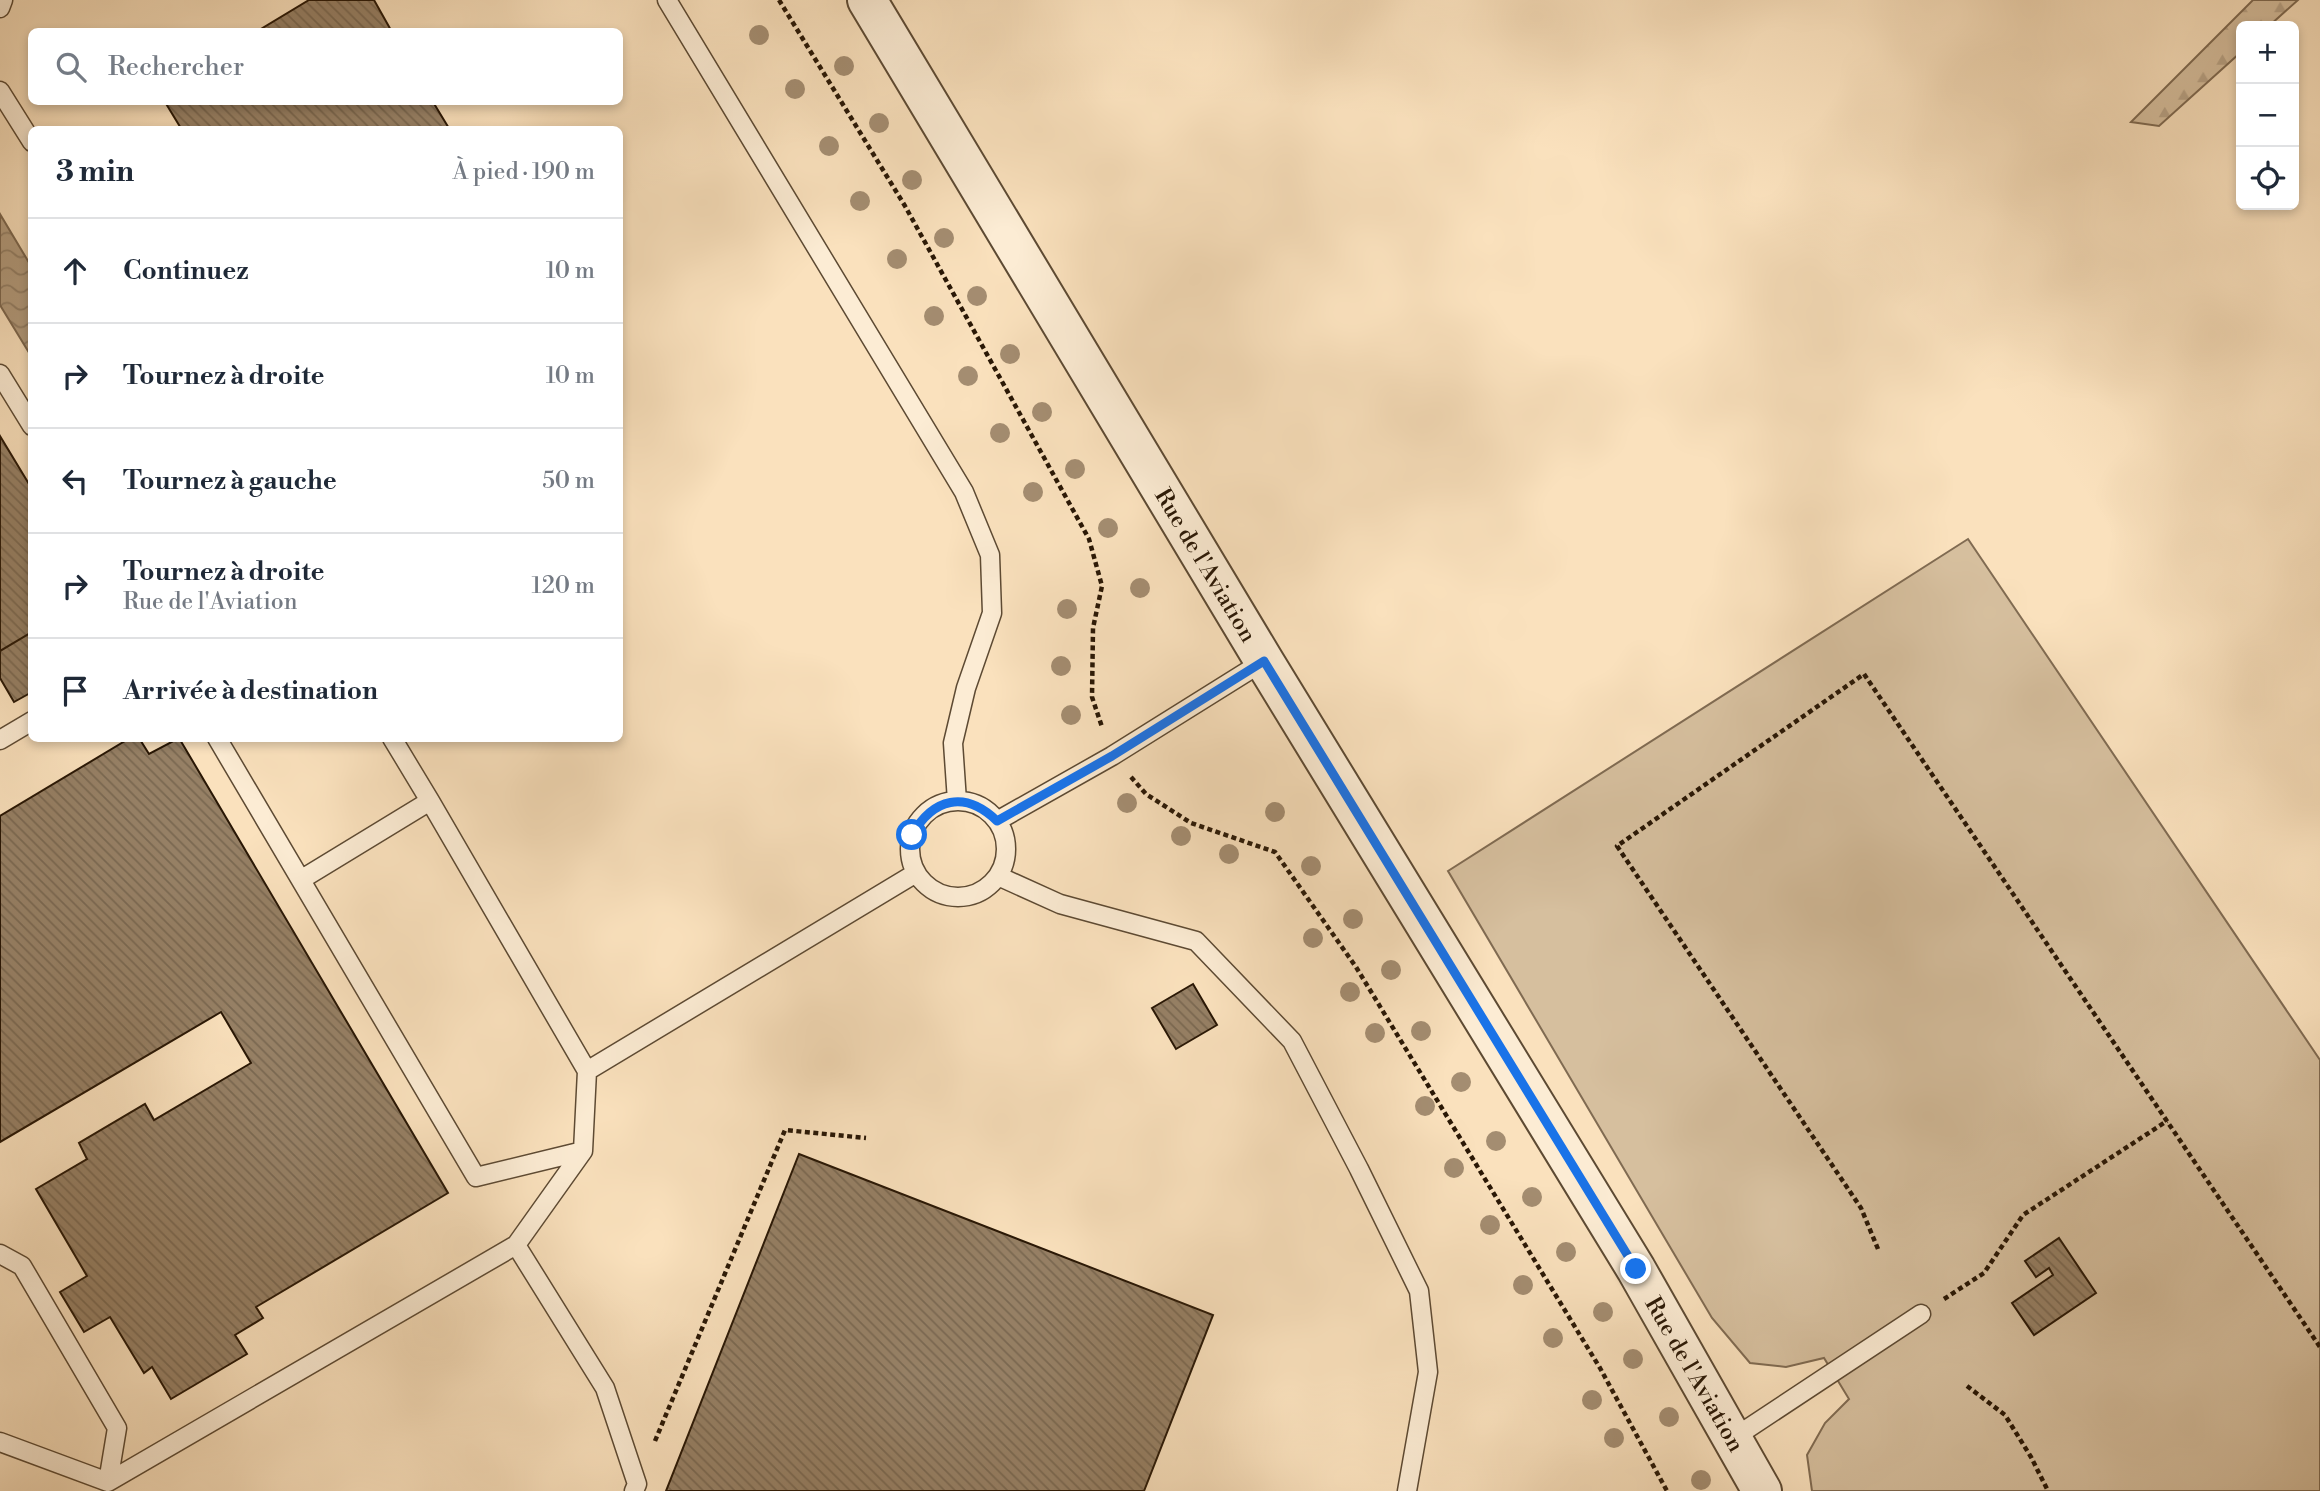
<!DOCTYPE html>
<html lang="fr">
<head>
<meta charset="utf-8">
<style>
	:root { --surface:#fff; --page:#f6f6f7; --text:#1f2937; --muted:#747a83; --line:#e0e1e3 }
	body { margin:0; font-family:"Libre Bodoni",serif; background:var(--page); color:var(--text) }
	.controls { position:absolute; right:21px; top:21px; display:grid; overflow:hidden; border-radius:10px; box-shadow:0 4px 10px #0003 }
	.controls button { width:63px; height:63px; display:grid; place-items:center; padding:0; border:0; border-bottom:2px solid var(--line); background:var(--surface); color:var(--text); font:35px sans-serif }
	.stop { position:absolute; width:21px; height:21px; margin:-16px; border:5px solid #1a73e8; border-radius:50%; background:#fff }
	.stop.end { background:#1a73e8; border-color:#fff; box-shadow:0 2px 7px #0008 }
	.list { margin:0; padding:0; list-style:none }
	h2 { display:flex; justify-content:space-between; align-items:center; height:91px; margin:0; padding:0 28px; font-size:30px }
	h2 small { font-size:23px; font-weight:400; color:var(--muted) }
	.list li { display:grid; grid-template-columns:46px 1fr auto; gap:21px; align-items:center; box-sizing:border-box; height:105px; padding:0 28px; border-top:2px solid var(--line) }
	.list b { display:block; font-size:26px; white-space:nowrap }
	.list p { margin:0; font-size:23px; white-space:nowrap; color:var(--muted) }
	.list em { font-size:23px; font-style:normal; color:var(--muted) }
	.icon { flex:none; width:38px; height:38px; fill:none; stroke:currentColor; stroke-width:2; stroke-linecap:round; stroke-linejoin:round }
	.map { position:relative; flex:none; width:2320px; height:1491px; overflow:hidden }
	.search { position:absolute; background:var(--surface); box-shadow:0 4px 10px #0003; left:28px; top:28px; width:595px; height:77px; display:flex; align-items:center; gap:18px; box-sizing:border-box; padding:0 24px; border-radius:10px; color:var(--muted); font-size:26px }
	.panel { position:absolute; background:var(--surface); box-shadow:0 4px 10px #0003; left:28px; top:126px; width:595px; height:616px; border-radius:10px }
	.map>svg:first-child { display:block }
	.green { fill:#d6bf9e; stroke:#806b52; stroke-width:2 }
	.forest { fill:url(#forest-firs); stroke:#806b52; stroke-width:2 }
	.water { fill:url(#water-waves); stroke:#7c674e; stroke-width:2 }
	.building { fill:url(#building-back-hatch); stroke:#291705; stroke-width:2 }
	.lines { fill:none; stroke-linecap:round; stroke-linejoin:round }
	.service-casing { stroke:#5d4a33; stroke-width:21 }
	.tertiary-casing { stroke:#5d4a33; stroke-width:42 }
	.path { stroke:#291705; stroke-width:4.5; stroke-dasharray:5 3.5; stroke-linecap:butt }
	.service { stroke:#fcecd4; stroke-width:18 }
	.tertiary { stroke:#fcecd4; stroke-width:38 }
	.tree { fill:#a48d71 }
	.route { stroke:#1a73e8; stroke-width:9 }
	.labels { text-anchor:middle; stroke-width:5; stroke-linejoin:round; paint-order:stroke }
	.street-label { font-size:23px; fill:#291705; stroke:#fcecd4 }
</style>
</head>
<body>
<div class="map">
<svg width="2320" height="1491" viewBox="0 0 2320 1491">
	<defs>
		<pattern id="forest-firs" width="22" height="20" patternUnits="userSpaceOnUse" patternTransform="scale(1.75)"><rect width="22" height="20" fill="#d6bf9e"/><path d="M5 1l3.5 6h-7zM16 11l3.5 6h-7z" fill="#b8a387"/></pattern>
		<pattern id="water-waves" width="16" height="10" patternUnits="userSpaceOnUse" patternTransform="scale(1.75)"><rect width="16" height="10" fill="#b39c7e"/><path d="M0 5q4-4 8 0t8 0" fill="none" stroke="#927e65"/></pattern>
		<pattern id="building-back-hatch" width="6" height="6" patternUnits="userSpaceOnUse" patternTransform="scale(1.75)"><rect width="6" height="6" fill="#968065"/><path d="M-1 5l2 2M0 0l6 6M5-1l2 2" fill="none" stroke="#7a6851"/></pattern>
	</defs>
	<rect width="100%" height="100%" fill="#fae1bd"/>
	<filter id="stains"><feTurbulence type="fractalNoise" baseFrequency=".00286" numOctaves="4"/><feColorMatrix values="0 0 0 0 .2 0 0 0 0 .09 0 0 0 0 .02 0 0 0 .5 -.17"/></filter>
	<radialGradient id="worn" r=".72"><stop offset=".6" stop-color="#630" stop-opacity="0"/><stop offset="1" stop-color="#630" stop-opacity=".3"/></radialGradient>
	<path class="green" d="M1968,539L2320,1060V1491H1812L1807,1455L1825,1423L1849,1399L1824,1358L1786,1367L1750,1363L1712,1318L1448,871Z"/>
	<path class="forest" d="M2253,0H2298L2269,26H2241V52L2159,126L2131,122Z"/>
	<path class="water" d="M0,214L31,266V356L0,305Z"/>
	<path class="building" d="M309,0H374L392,32H256Z
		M165,102H433L450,130H182Z
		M0,436L32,489V632L0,651Z
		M32,632V692L14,702L0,678V651Z
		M130,738H139L149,754L179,738L448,1193L256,1307L263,1318L235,1335L247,1354L171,1399L152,1367L144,1373L110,1317L84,1332L60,1292L87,1276L36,1189L87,1159L79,1143L145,1104L154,1120L251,1063L221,1012L0,1142V816Z
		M1193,984L1217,1025L1176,1049L1152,1008Z
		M799,1154L1213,1315L1144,1491H666Z
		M2059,1238L2096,1293L2034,1335L2012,1303L2053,1275L2049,1268L2036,1277L2025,1261Z"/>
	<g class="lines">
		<defs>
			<path id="service" d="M667,0L964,492L990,555L992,613L966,688L953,743L957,801
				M0,8L3,0
				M0,91L32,142
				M0,374L32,426
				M217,738L476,1177L583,1151
				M392,738L430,801L587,1071
				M0,740L32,721
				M910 849a48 48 0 1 1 96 0a48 48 0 1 1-96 0Z
				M997,821L1112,756L1264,661
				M998,876L1060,904L1196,941L1292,1041L1359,1169L1419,1291L1428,1372L1407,1491
				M302,879L430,801
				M516,1245L605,1388L637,1484L634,1491
				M0,1254L22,1266L117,1428L108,1482
				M1732,1439L1921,1314
				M0,1442L108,1482L516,1245L583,1151L587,1071L916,873"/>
			<path id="tertiary" d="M867,0L1264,661L1636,1269L1762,1491"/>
		</defs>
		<use href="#service" class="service-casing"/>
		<use href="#tertiary" class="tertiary-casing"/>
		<path class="path" d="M779,0L905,206L1089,539L1102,586L1093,628L1092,697L1102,727
			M1131,777L1146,794L1191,823L1275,852L1356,967L1600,1368L1667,1491
			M1878,1249L1861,1208L1617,846L1864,674L2320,1347
			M1944,1299L1984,1273L2023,1215L2167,1121
			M1967,1386L2005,1415L2031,1457L2048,1491
			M655,1441L785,1130L866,1138"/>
		<use href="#service" class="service"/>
		<use href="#tertiary" class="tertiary"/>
	</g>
	<g class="tree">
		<circle cx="759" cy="35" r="10"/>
		<circle cx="844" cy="66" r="10"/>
		<circle cx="795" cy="89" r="10"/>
		<circle cx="879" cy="123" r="10"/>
		<circle cx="829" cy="146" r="10"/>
		<circle cx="912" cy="180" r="10"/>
		<circle cx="860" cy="201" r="10"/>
		<circle cx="944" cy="238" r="10"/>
		<circle cx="897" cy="259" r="10"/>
		<circle cx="977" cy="296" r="10"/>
		<circle cx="934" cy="316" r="10"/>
		<circle cx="1010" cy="354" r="10"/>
		<circle cx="968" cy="376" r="10"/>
		<circle cx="1042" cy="412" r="10"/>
		<circle cx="1000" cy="433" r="10"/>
		<circle cx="1075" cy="469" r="10"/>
		<circle cx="1033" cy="492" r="10"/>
		<circle cx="1108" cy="528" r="10"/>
		<circle cx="1140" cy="588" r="10"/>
		<circle cx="1067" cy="609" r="10"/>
		<circle cx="1061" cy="666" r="10"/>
		<circle cx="1071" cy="715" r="10"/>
		<circle cx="1127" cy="803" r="10"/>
		<circle cx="1275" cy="812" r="10"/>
		<circle cx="1181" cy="836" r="10"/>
		<circle cx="1229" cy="854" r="10"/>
		<circle cx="1311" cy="866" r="10"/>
		<circle cx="1353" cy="919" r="10"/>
		<circle cx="1313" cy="938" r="10"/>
		<circle cx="1391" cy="970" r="10"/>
		<circle cx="1350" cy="992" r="10"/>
		<circle cx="1421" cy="1031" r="10"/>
		<circle cx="1375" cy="1033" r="10"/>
		<circle cx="1461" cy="1082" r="10"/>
		<circle cx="1425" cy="1106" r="10"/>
		<circle cx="1496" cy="1141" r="10"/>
		<circle cx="1454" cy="1168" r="10"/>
		<circle cx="1532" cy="1197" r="10"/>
		<circle cx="1490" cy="1225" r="10"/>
		<circle cx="1566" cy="1252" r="10"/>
		<circle cx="1523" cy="1285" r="10"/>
		<circle cx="1603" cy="1312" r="10"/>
		<circle cx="1553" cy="1338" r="10"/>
		<circle cx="1633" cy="1359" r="10"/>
		<circle cx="1592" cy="1400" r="10"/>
		<circle cx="1669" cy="1417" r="10"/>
		<circle cx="1614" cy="1438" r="10"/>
		<circle cx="1701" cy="1480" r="10"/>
	</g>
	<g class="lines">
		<path class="route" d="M912,835C933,798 965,790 997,821L1112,756L1264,661L1636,1269"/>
	</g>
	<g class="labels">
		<g class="street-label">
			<text transform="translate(1206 565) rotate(59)" y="8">Rue de l'Aviation</text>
			<text transform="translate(1695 1374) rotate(60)" y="8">Rue de l'Aviation</text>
		</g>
	</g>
	<rect width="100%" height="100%" filter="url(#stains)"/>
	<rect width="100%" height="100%" fill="url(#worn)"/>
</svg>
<div class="controls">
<button>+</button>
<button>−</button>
<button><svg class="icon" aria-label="locate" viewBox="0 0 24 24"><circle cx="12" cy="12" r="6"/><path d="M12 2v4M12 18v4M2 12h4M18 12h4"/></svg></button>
</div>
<div class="stop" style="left:912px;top:835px"></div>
<div class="stop end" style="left:1636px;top:1269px"></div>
<div class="search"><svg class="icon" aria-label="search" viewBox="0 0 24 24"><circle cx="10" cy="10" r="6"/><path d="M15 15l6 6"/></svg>Rechercher</div>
<section class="panel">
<h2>3 min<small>À pied · 190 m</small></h2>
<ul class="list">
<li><svg class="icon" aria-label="ahead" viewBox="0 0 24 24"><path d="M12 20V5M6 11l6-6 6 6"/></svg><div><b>Continuez</b></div><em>10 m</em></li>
<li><svg class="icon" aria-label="right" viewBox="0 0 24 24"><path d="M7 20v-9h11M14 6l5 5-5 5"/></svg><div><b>Tournez à droite</b></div><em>10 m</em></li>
<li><svg class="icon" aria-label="left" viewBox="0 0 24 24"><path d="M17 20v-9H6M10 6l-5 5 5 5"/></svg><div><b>Tournez à gauche</b></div><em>50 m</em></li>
<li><svg class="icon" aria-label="right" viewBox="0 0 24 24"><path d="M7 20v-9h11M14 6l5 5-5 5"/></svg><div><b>Tournez à droite</b><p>Rue de l'Aviation</p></div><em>120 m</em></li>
<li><svg class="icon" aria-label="arrive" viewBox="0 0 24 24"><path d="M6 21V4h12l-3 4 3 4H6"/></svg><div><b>Arrivée à destination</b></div></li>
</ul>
</section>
</div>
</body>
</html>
